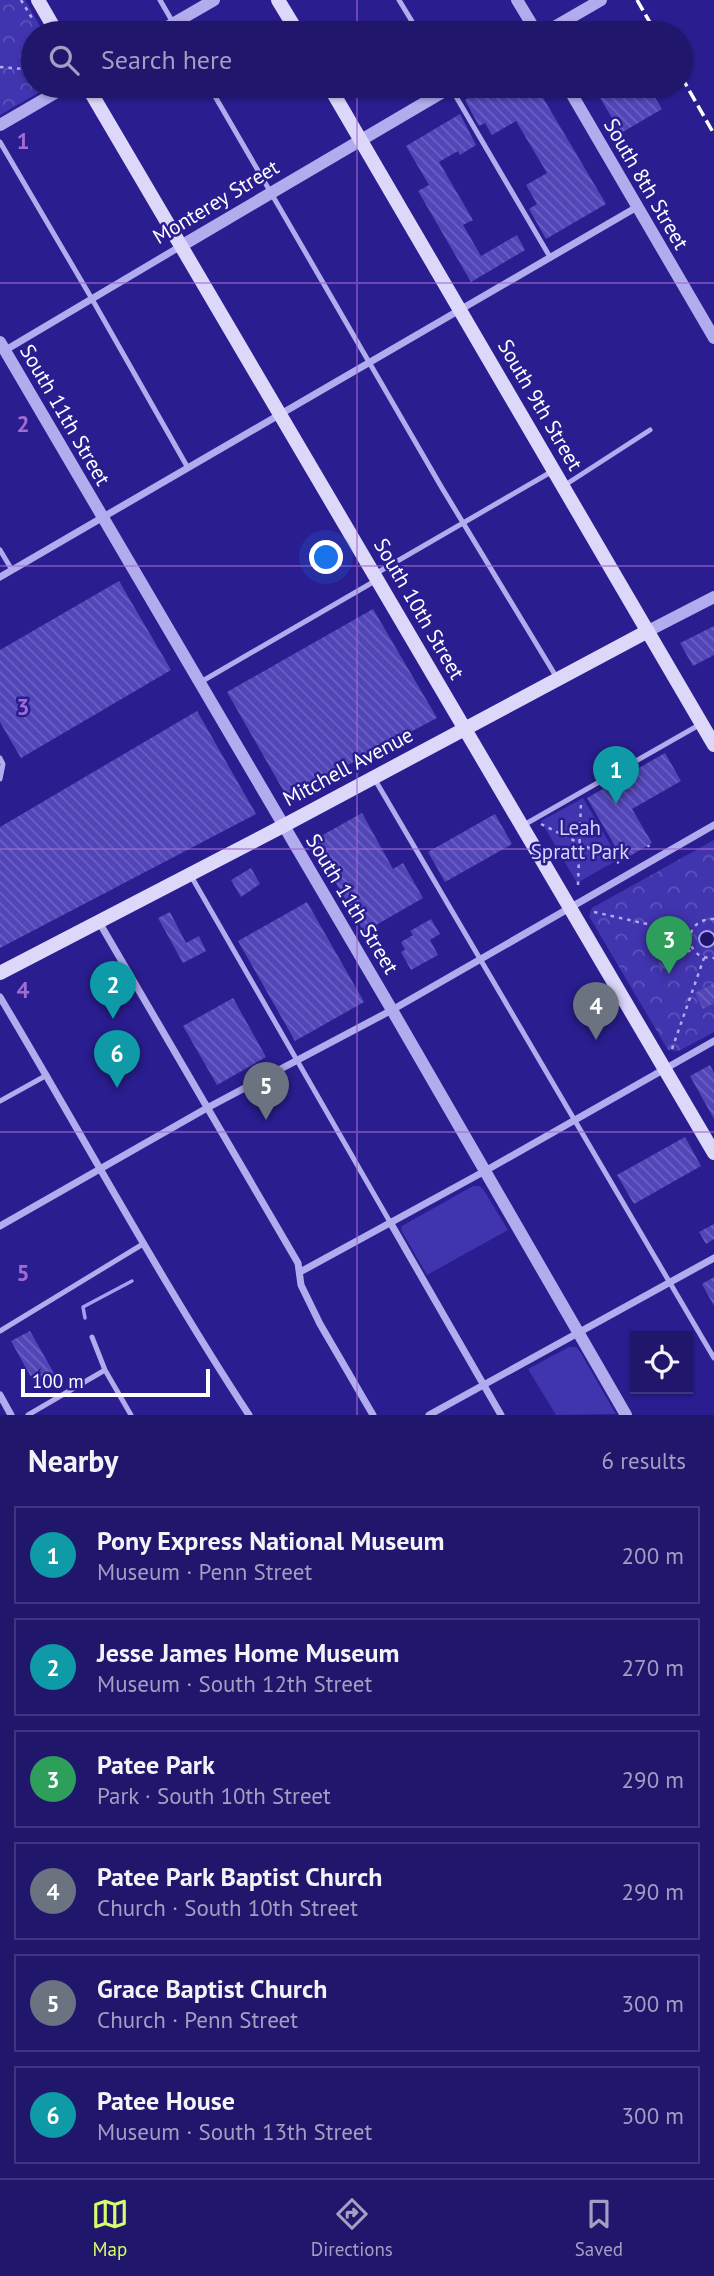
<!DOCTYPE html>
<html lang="en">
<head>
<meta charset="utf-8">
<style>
	:root { --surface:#20166c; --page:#2d2374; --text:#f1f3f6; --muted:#a29fc2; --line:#3d357f; --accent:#d6fd6a }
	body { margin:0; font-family:"PT Sans",sans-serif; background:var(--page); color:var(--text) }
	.controls { position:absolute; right:21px; bottom:21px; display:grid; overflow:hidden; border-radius:0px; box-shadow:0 2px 5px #0004 }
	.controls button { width:63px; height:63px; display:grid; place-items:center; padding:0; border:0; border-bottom:2px solid var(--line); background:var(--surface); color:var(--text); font:35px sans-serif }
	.scale { position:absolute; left:21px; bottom:18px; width:189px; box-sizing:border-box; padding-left:7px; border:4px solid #fff; border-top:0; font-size:19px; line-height:24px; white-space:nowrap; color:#fff; -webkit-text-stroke:5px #2a1d90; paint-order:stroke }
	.you { position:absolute; left:327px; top:558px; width:24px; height:24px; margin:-18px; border:5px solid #fff; border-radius:50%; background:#1a73e8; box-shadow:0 0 0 10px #1a73e833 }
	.badge { display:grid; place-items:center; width:46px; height:46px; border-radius:50%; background:var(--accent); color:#fff; font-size:23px; font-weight:700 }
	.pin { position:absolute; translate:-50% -58px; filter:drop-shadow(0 2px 4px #0008) }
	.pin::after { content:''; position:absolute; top:37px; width:24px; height:21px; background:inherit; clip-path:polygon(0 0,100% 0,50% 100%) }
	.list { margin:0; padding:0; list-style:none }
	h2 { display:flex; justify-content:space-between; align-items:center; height:91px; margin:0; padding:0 28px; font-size:30px }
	h2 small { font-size:23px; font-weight:400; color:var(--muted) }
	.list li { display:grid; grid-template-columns:46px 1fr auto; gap:21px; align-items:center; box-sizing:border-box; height:98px; margin:0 14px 14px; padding:0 14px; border:2px solid var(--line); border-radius:0px }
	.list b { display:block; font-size:26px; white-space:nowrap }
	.list p { margin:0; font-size:23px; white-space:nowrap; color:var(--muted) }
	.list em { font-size:23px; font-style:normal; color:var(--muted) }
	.icon { flex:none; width:38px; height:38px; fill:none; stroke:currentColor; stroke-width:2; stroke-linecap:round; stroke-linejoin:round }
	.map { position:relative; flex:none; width:714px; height:1415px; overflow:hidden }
	.search { position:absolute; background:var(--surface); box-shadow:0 2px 5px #0004; left:21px; right:21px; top:21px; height:77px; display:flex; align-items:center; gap:18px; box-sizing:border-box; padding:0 24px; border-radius:38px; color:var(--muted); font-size:26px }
	.sheet { height:763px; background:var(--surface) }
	nav { display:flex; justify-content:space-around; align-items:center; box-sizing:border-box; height:98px; border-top:2px solid var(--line); background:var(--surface); font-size:19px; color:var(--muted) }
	nav a { display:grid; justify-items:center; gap:4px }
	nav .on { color:var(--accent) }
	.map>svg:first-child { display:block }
	.green { fill:#4134af }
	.forest { fill:url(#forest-crowns) }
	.water { fill:url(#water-ripples); stroke:#a69fef; stroke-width:2 }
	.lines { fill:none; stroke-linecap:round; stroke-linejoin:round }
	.stream { stroke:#a69fef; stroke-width:3.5 }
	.building { fill:url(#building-back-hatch) }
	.path { stroke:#b2acee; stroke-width:2.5; stroke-dasharray:3.5 5; stroke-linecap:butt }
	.service { stroke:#b2acee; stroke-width:5 }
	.minor { stroke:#b2acee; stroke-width:7 }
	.tertiary { stroke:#b2acee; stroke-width:12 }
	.secondary { stroke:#ddd8fa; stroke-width:14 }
	.rail { stroke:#fff; stroke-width:3.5; stroke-dasharray:12 5; stroke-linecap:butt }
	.grid { fill:none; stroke:#a36bd2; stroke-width:2; stroke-opacity:0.55 }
	.labels { text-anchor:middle; stroke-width:5; stroke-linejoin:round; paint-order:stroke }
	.street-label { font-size:21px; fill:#fff; stroke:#2a1d90 }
	.park-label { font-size:21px; fill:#d6d2fa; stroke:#2a1d90 }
	.grid-label { font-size:23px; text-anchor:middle; font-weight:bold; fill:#a36bd2; stroke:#2a1d90; stroke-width:5; stroke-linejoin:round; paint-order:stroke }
</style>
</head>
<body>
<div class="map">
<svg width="714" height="1415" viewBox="0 0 714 1415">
	<defs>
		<pattern id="forest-crowns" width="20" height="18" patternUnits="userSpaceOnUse" patternTransform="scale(1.75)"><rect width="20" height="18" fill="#4134af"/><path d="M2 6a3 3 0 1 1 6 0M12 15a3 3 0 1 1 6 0" fill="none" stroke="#5e52bb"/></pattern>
		<pattern id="water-ripples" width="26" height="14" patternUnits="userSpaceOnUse" patternTransform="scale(1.75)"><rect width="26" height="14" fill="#1f136e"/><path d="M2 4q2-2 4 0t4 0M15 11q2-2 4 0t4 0" fill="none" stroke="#413684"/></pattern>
		<pattern id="building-back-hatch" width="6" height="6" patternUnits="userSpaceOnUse" patternTransform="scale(1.75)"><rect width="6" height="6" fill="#5245b8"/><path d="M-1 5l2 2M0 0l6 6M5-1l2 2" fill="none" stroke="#6c61c3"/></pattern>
	</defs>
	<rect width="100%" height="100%" fill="#2a1d90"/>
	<path class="green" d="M583,798L619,859L577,883L541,821Z
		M473,1186H479L483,1189L508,1230L427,1275L401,1230L402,1226Z
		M569,1347H576L579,1350L616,1414L556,1415L528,1369Z"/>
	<path class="forest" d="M0,0H25L44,33H33V86H50L0,115Z
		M714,840V1032L679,1051L668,1050L589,916L592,908Z"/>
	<path class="water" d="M699 939a8 8 0 1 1 16 0a8 8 0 1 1-16 0Z"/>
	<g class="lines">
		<path class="stream" d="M85,1318L83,1307L132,1281"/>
	</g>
	<path class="building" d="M489,86H536L606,204L546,239L529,209L537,204L526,185L547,173L516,121L492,135L485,123L479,126L465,100Z
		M593,86H648L662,109L621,133Z
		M460,114L476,145L460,155L458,151L439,162L473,220L463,225L481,256L517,235L525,250L471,282L418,191L429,185L406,146Z
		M119,581L171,670L21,758L0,722V650Z
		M373,609L437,718L287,797L227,692Z
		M714,626V655L693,666L680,643Z
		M197,711L256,814L0,948V827Z
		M665,753L681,781L632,809L652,843L623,860L587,798Z
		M362,813L393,869L403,863L423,898L364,932L312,841Z
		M495,814L512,844L445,882L428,852Z
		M251,868L260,884L241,897L231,880Z
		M307,902L364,1002L295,1041L238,941Z
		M170,912L186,943L199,936L206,951L183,963L158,918Z
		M431,919L440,934L430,940L438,955L411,970L401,952L405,950L401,942L413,935L410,931Z
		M659 962a7 7 0 1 1 14 0a7 7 0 1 1-14 0Z
		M714,983V1003L703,1009L695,993Z
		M233,998L266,1057L217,1085L183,1026Z
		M710,1065L714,1073V1119L690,1076Z
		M685,1137L701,1166L634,1204L617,1175Z
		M714,1224V1239L706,1244L699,1232Z
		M714,1277V1306L702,1284Z
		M30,1331L55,1375L36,1386L11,1341Z"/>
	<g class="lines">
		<path class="path" d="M21,0L32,18
			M0,67L33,70
			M541,824L619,863
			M648,845L649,847
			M578,885L581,801
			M594,912L691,934
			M714,919C682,918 682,960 714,958
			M672,959L693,949
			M672,1049L704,958"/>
		<path class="service" d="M160,0L179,33
			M399,0L419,33
			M209,86L442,488L557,678
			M451,88L550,257
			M0,142L92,299L188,468
			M565,485L650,430
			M0,550L12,570
			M375,574L551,472
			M199,683L375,581
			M0,758L3,764L0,779
			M374,778L714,1358
			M522,826L699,725
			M191,876L390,1222
			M0,1101L47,1075
			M0,1331L143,1244
			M92,1337L105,1370L131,1415
			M28,1415L105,1370"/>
		<path class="minor" d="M4,351L181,246
			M0,577L637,207
			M99,922L298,1263L301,1285L320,1324L373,1415
			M0,997C83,1136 160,1279 249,1415
			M390,1222L501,1415
			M0,1226L207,1108L392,1010L714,825
			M300,1272L485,1171L714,1041
			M0,1395L11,1415
			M429,1415L714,1258"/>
		<path class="tertiary" d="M517,0L537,33
			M157,33L214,0
			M544,33L601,0
			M567,86L714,338
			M0,125L67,86
			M181,246L453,86
			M0,342L392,1010L626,1415
			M648,631L714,597"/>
		<path class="secondary" d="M38,0L57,33
			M278,0L298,33
			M87,86L714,1153
			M329,86L714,745
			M0,973L283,826L648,631"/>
		<path class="rail" d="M637,0L656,33
			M681,76L714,134"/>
	</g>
	<path class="grid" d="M357,0V33M357,86V1415M0,283H714M0,566H714M0,849H714M0,1132H714"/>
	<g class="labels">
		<g class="street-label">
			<text transform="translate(646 184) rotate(60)" y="7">South 8th Street</text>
			<text transform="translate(216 202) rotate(-31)" y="7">Monterey Street</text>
			<text transform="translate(540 405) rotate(60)" y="7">South 9th Street</text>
			<text transform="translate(65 415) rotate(60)" y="7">South 11th Street</text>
			<text transform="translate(419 609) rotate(60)" y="7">South 10th Street</text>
			<text transform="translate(348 767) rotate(-28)" y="7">Mitchell Avenue</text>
			<text transform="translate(352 904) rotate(59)" y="7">South 11th Street</text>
		</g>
		<g class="park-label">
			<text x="580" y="835">Leah<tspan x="580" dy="24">Spratt Park</tspan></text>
		</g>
	</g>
	<g class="grid-label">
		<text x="23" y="149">1</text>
		<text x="23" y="432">2</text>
		<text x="23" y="715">3</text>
		<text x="23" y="998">4</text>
		<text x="23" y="1281">5</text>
	</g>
</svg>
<div class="controls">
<button><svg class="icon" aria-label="locate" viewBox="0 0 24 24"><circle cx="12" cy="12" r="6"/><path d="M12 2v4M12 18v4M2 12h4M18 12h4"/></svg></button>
</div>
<div class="scale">100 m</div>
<div class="you"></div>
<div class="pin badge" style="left:616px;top:804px;background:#0f9aa8">1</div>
<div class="pin badge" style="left:113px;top:1019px;background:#0f9aa8">2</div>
<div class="pin badge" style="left:669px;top:974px;background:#2e9e5b">3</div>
<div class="pin badge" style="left:596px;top:1040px;background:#6b7280">4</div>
<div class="pin badge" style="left:266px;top:1120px;background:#6b7280">5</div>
<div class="pin badge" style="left:117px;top:1088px;background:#0f9aa8">6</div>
<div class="search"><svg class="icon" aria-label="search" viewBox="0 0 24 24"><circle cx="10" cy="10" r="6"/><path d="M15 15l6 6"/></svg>Search here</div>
</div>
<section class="sheet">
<h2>Nearby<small>6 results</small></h2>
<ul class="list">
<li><span class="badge" style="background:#0f9aa8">1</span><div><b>Pony Express National Museum</b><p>Museum · Penn Street</p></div><em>200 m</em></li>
<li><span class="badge" style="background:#0f9aa8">2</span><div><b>Jesse James Home Museum</b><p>Museum · South 12th Street</p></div><em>270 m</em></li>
<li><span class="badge" style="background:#2e9e5b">3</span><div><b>Patee Park</b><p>Park · South 10th Street</p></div><em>290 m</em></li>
<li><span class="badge" style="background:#6b7280">4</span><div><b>Patee Park Baptist Church</b><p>Church · South 10th Street</p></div><em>290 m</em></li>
<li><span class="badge" style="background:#6b7280">5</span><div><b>Grace Baptist Church</b><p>Church · Penn Street</p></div><em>300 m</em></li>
<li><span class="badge" style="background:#0f9aa8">6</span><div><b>Patee House</b><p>Museum · South 13th Street</p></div><em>300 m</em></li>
</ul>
</section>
<nav>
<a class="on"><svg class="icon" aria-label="map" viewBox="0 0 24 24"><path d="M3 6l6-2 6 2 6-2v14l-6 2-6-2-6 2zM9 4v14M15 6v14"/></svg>Map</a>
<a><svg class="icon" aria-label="directions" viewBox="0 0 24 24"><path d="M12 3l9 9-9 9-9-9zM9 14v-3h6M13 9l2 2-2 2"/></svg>Directions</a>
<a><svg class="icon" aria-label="saved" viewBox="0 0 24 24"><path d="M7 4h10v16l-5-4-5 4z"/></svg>Saved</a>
</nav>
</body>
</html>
